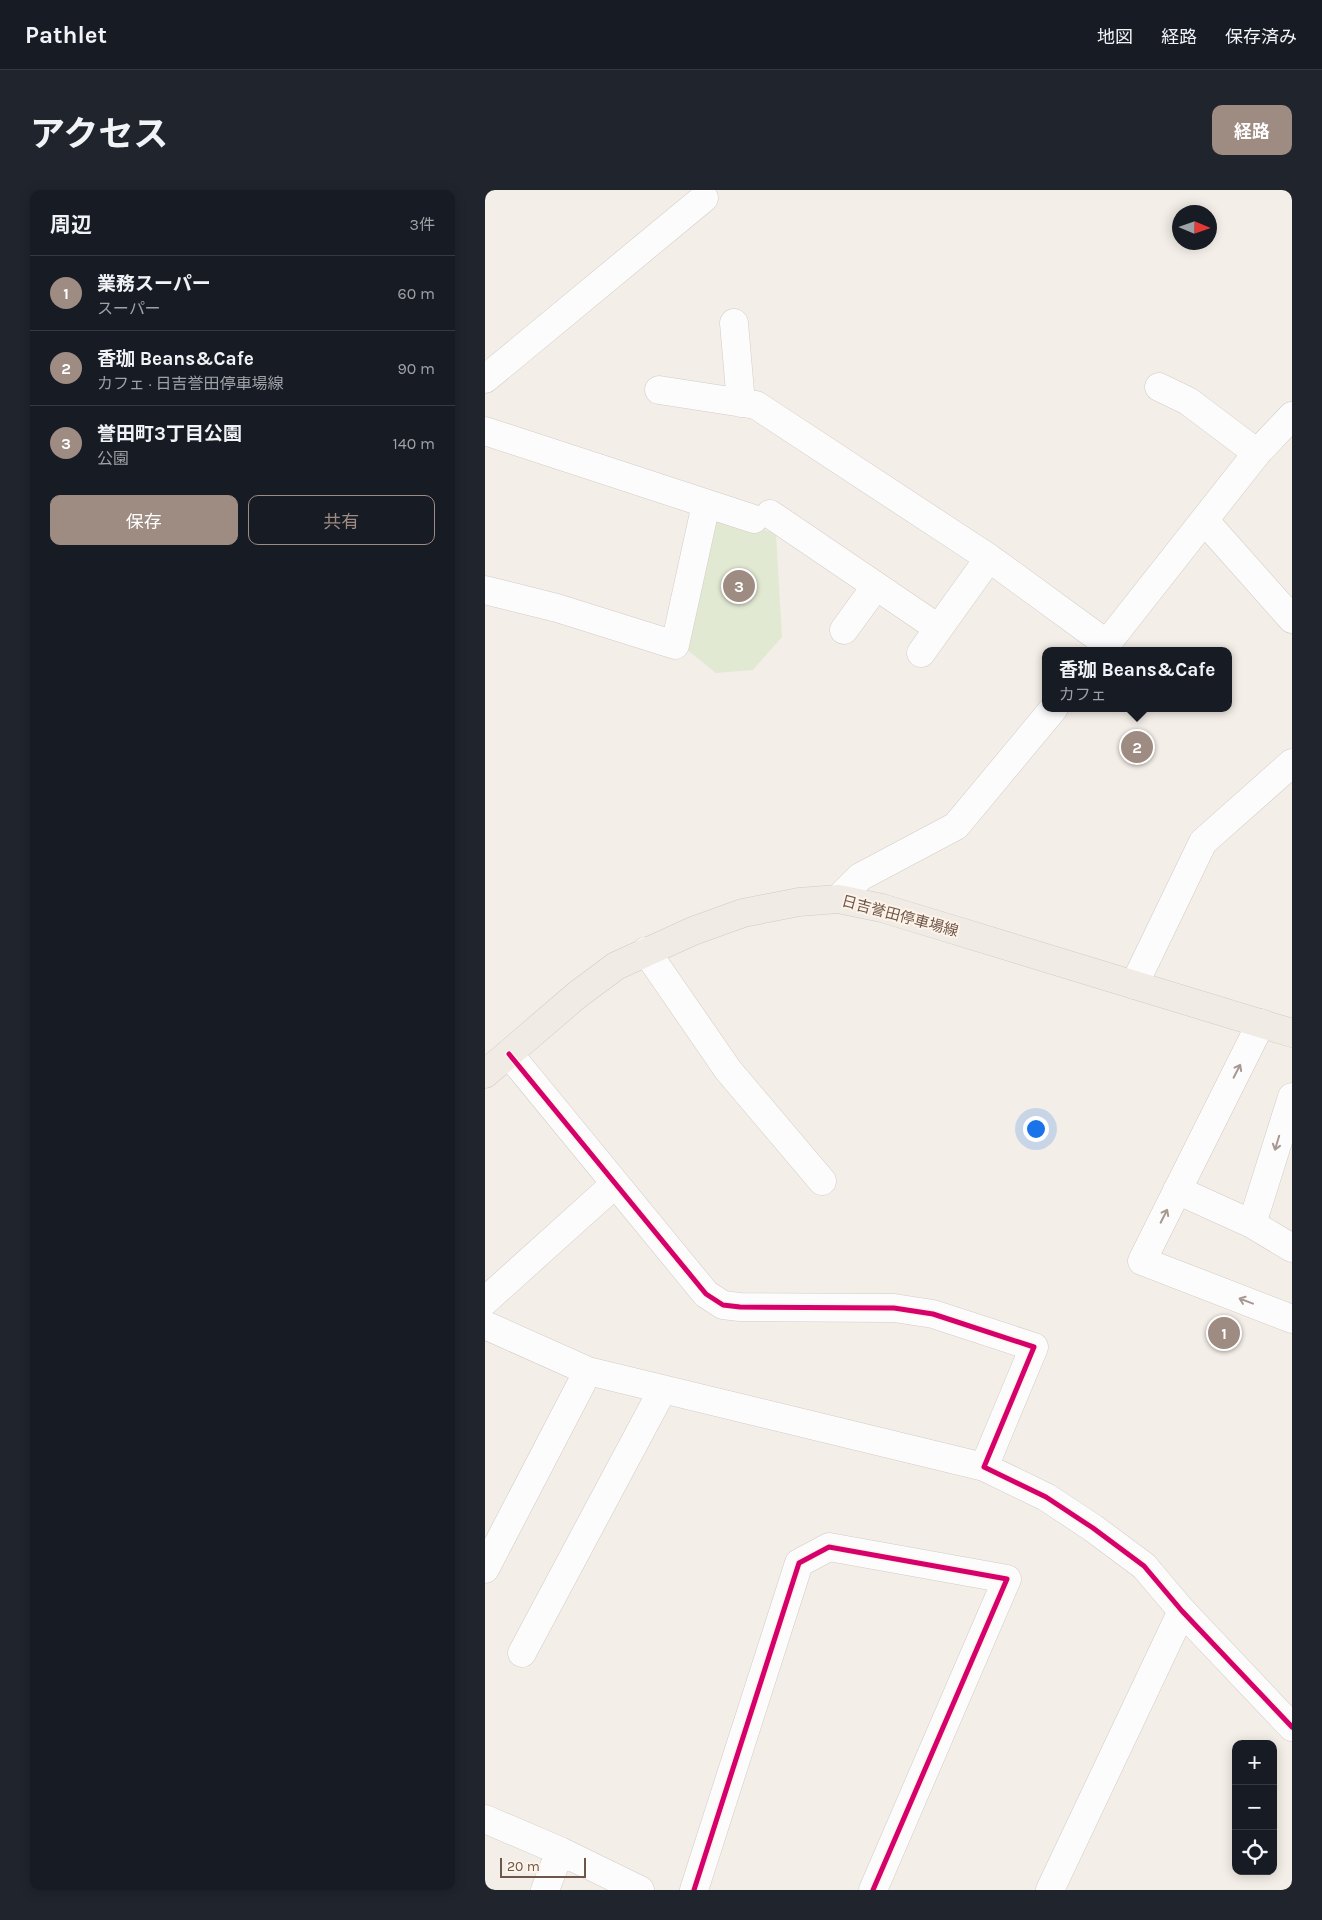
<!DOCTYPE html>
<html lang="ja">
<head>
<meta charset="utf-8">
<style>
	:root { --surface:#171b24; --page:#20242c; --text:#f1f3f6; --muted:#9ea1a6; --line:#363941; --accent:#9e8b82 }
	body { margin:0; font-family:Karla,"Noto Sans JP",sans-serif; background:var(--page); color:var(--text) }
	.controls { position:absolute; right:15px; bottom:15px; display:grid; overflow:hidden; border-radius:10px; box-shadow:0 2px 12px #0003 }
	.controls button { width:45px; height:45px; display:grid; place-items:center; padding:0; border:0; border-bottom:1px solid var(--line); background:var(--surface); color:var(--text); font:25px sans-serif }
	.compass { position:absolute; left:687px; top:15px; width:45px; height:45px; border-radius:50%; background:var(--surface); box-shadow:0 2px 12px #0003; rotate:92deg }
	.scale { position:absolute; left:15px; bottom:12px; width:86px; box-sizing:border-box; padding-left:5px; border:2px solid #6f564b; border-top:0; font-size:14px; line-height:18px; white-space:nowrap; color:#6f564b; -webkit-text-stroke:4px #fdf3e8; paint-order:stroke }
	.you { position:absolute; left:550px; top:938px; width:18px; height:18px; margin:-12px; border:4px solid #fff; border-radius:50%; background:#1a73e8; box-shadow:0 0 0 8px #1a73e833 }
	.badge { display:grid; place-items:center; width:32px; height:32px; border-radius:50%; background:var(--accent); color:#fff; font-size:16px; font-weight:700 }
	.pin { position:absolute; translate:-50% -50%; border:2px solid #fff; box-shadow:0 1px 5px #0006 }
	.popup { position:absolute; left:557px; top:457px; width:190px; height:65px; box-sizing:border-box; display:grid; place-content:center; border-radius:10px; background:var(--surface); filter:drop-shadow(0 1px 4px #0005); font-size:16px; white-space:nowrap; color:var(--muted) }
	.popup b { font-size:19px; color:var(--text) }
	.popup::after { content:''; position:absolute; left:50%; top:100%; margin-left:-10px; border:10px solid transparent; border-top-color:var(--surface) }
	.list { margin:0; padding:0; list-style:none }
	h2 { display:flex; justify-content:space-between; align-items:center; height:65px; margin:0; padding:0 20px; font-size:21px }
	h2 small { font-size:16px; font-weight:400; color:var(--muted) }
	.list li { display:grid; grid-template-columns:32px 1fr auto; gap:15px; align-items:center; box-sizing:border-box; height:75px; padding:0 20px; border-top:1px solid var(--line) }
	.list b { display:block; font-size:19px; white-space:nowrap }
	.list p { margin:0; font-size:16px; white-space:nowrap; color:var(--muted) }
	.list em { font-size:16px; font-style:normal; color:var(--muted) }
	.actions { display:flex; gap:10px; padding:15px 20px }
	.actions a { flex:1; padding:11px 0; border:1px solid var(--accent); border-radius:10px; text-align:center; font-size:18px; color:var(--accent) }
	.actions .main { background:var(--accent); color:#fff }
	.icon { flex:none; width:28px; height:28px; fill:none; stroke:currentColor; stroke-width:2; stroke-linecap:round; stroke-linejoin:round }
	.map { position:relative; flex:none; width:807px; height:1700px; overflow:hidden; border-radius:10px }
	header { display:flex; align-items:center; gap:30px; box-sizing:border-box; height:70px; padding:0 25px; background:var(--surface); border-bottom:1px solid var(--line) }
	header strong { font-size:24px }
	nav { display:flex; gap:28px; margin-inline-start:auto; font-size:18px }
	.intro { display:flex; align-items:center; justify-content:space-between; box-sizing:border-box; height:120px; padding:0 30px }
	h1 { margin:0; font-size:35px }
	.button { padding:12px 22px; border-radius:10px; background:var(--accent); color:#fff; font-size:18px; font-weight:700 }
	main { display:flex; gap:30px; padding:0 30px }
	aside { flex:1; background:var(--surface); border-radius:10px; box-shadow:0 2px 12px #0003 }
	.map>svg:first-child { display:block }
	.green { fill:#e2e9d3 }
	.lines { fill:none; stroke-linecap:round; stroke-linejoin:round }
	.minor-casing { stroke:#d3cbc6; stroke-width:29 }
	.major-casing { stroke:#d3cac5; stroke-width:29 }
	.minor { stroke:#fdfcfc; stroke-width:28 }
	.major { stroke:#f0ebe5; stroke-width:28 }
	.cycleway-casing { stroke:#fdf3e8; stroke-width:8 }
	.cycleway { stroke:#d6006c; stroke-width:5 }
	.oneway { stroke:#a89892 }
	.labels { text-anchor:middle; stroke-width:4; stroke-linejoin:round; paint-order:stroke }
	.street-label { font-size:15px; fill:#6f564b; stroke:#fdf3e8 }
</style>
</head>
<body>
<header>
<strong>Pathlet</strong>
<nav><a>地図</a><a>経路</a><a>保存済み</a></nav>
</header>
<div class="intro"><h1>アクセス</h1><a class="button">経路</a></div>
<main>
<aside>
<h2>周辺<small>3件</small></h2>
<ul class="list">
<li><span class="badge">1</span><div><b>業務スーパー</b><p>スーパー</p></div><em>60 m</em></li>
<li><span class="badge">2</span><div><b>香珈 Beans&amp;Cafe</b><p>カフェ · 日吉誉田停車場線</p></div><em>90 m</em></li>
<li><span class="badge">3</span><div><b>誉田町3丁目公園</b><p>公園</p></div><em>140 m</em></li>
</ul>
<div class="actions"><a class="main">保存</a><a>共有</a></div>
</aside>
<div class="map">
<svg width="807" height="1700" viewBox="0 0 807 1700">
	<rect width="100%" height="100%" fill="#f4eee8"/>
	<path class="green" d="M242,326L291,344L297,447L268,480L231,483L201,459L228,331Z"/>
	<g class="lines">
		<defs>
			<path id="minor" d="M249,133L256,213
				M0,189L219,8
				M674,197L703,211L772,263
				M174,200L271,215L504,368L622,454
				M0,241L269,329
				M285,324L453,438
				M720,331L807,429
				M0,400L72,418L190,455L221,314
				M359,440L391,396
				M616,461L772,263L807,226
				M436,463L504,368
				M353,709L375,687L471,636L569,518
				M161,761L243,880L337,991
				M649,795L718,652L807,573
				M776,833L657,1071L807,1129
				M24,864L221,1104L238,1115L255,1117L409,1118L448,1124L549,1157L499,1277L561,1307L608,1338L659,1376L697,1421L807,1537
				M807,907L767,1034L807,1058
				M692,1000L767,1034
				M0,1111L130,994
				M0,1135L103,1181L499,1277
				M0,1379L103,1181
				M37,1463L178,1199
				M0,1629L75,1661L155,1700
				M60,1700L75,1661
				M209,1700L314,1373L344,1357L522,1389L388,1700
				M565,1700L697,1421"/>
			<path id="major" d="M0,884L92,805L131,776L208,741L258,723L314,712L353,709L397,718L807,843"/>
		</defs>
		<use href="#minor" class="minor-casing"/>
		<use href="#major" class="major-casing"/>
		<use href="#minor" class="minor"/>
		<use href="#major" class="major"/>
		<defs>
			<path id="cycleway" d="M24,864L221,1104L238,1115L255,1117L409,1118L448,1124L549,1157L499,1277L561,1307L608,1338L659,1376L697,1421L807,1537
				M209,1700L314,1373L344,1357L522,1389L388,1700"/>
		</defs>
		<use href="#cycleway" class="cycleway-casing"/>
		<use href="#cycleway" class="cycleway"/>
	</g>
	<defs><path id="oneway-shaft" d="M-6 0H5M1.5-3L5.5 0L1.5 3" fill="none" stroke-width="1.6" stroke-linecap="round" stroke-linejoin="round" transform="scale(1.25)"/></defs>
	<g class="oneway">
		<use href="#oneway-shaft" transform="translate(752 881) rotate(-63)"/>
		<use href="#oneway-shaft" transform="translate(792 953) rotate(107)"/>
		<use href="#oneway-shaft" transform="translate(679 1026) rotate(-63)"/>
		<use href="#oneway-shaft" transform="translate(761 1111) rotate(-159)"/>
	</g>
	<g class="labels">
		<g class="street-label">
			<text transform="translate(415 726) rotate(15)" y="5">日吉誉田停車場線</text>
		</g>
	</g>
</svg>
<div class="controls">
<button>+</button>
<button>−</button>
<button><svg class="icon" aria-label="locate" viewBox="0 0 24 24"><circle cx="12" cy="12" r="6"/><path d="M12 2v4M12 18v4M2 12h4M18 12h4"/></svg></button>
</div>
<svg class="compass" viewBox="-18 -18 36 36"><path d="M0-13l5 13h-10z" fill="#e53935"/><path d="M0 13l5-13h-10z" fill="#9ea1a6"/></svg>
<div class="scale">20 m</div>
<div class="you"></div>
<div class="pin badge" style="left:739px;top:1143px">1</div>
<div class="pin badge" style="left:652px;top:557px">2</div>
<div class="popup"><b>香珈 Beans&amp;Cafe</b>カフェ</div>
<div class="pin badge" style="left:254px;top:396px">3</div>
</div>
</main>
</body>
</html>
